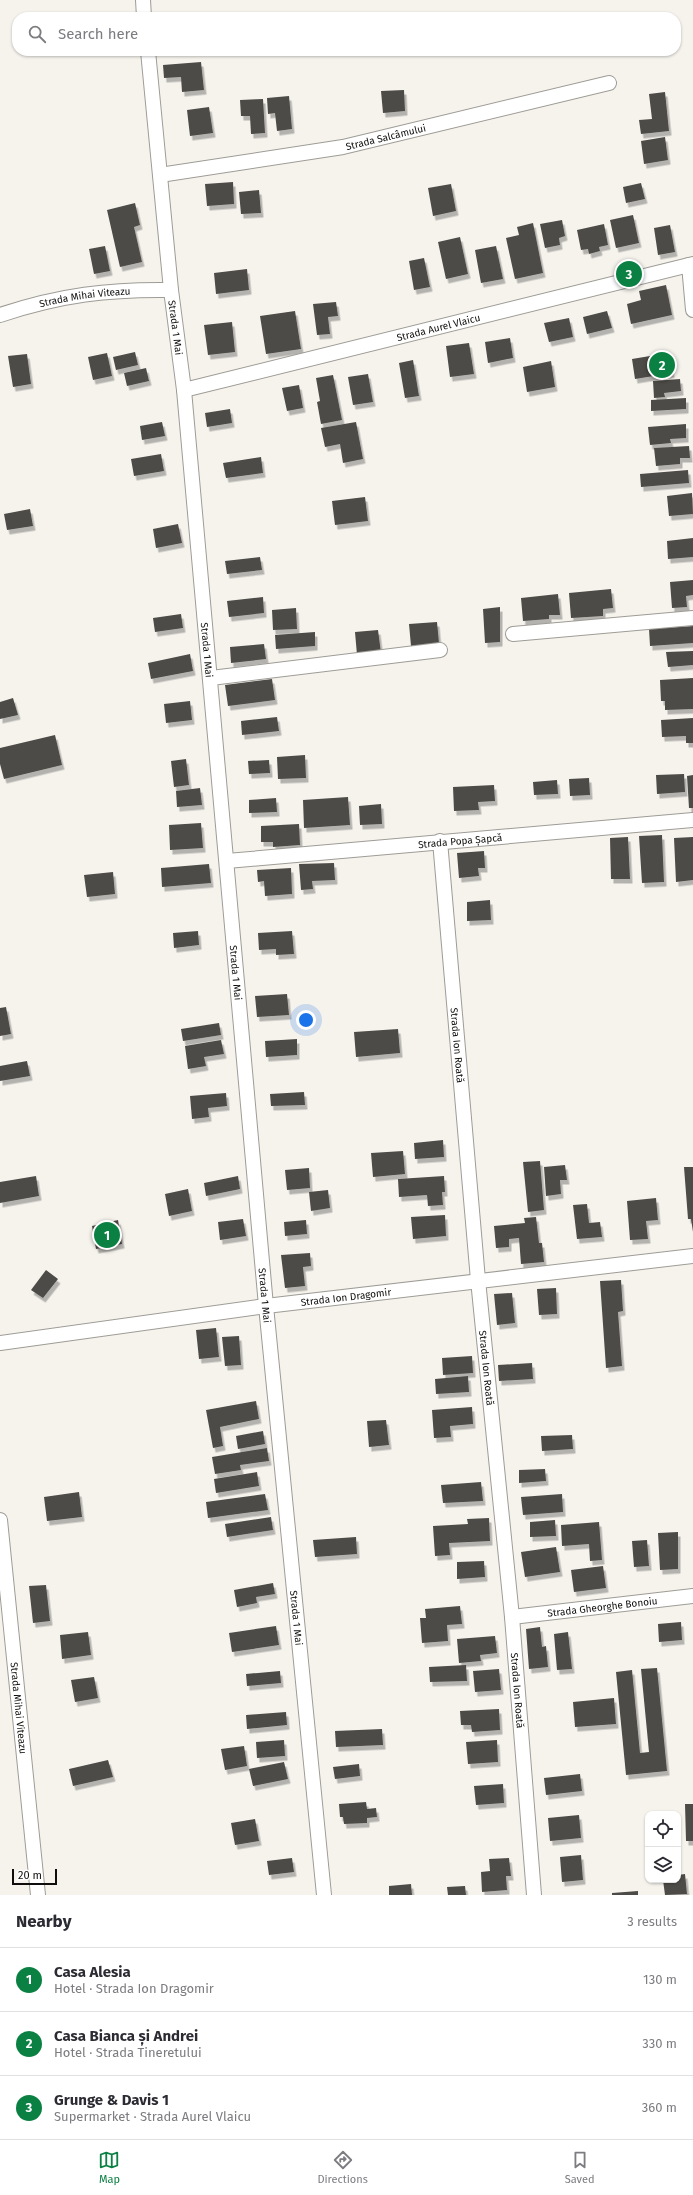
<!DOCTYPE html>
<html lang="en">
<head>
<meta charset="utf-8">
<style>
	:root { --surface:#fff; --page:#f2f2f3; --text:#2b2b33; --muted:#7c7c81; --line:#e1e1e2; --accent:#0b8043 }
	body { margin:0; font-family:"Fira Sans",sans-serif; background:var(--page); color:var(--text) }
	.controls { position:absolute; right:12px; bottom:12px; display:grid; overflow:hidden; border-radius:8px; box-shadow:0 1px 3px #0004 }
	.controls button { width:36px; height:36px; display:grid; place-items:center; padding:0; border:0; border-bottom:1px solid var(--line); background:var(--surface); color:var(--text); font:20px sans-serif }
	.scale { position:absolute; left:12px; bottom:10px; width:45px; box-sizing:border-box; padding-left:4px; border:2px solid #0f0e0c; border-top:0; font-size:11px; line-height:14px; white-space:nowrap; color:#0f0e0c; -webkit-text-stroke:3px #fff; paint-order:stroke }
	.you { position:absolute; left:306px; top:1020px; width:14px; height:14px; margin:-10px; border:3px solid #fff; border-radius:50%; background:#1a73e8; box-shadow:0 0 0 6px #1a73e833 }
	.badge { display:grid; place-items:center; width:26px; height:26px; border-radius:50%; background:var(--accent); color:#fff; font-size:13px; font-weight:700 }
	.pin { position:absolute; translate:-50% -50%; border:2px solid #fff; box-shadow:0 1px 4px #0006 }
	.list { margin:0; padding:0; list-style:none }
	h2 { display:flex; justify-content:space-between; align-items:center; height:52px; margin:0; padding:0 16px; font-size:17px }
	h2 small { font-size:13px; font-weight:400; color:var(--muted) }
	.list li { display:grid; grid-template-columns:26px 1fr auto; gap:12px; align-items:center; box-sizing:border-box; height:64px; padding:0 16px; border-top:1px solid var(--line) }
	.list b { display:block; font-size:15px; white-space:nowrap }
	.list p { margin:0; font-size:13px; white-space:nowrap; color:var(--muted) }
	.list em { font-size:13px; font-style:normal; color:var(--muted) }
	.icon { flex:none; width:22px; height:22px; fill:none; stroke:currentColor; stroke-width:2; stroke-linecap:round; stroke-linejoin:round }
	.map { position:relative; flex:none; width:693px; height:1895px; overflow:hidden }
	.search { position:absolute; background:var(--surface); box-shadow:0 1px 3px #0004; left:12px; right:12px; top:12px; height:44px; display:flex; align-items:center; gap:10px; box-sizing:border-box; padding:0 14px; border-radius:16px; color:var(--muted); font-size:15px }
	.sheet { height:244px; background:var(--surface) }
	nav { display:flex; justify-content:space-around; align-items:center; box-sizing:border-box; height:56px; border-top:1px solid var(--line); background:var(--surface); font-size:11px; color:var(--muted) }
	nav a { display:grid; justify-items:center; gap:2px }
	nav .on { color:var(--accent) }
	.map>svg:first-child { display:block }
	.building { fill:#4d4b46; filter:url(#shadow) }
	.lines { fill:none; stroke-linecap:round; stroke-linejoin:round }
	.minor-casing { stroke:#9e9c96; stroke-width:16 }
	.minor { stroke:#fff; stroke-width:14 }
	.labels { text-anchor:middle; stroke-width:4; stroke-linejoin:round; paint-order:stroke }
	.street-label { font-size:10px; fill:#0f0e0c; stroke:#fff }
</style>
</head>
<body>
<div class="map">
<svg width="693" height="1895" viewBox="0 0 693 1895">
	<defs>
		<filter id="shadow"><feDropShadow dx="2.5" dy="4.5" stdDeviation="0" flood-color="#0004"/></filter>
	</defs>
	<rect width="100%" height="100%" fill="#f6f3ed"/>
	<path class="building" d="M201,62L204,90L182,92L181,77L164,78L163,65Z
		M404,90L405,111L383,113L381,91Z
		M665,92L669,131L641,134L639,120L652,119L649,94Z
		M289,96L292,129L277,131L275,113L268,114L267,98Z
		M263,99L265,133L251,134L250,116H241L240,100Z
		M209,107L213,133L190,136L187,110Z
		M665,137L668,160L644,164L641,141Z
		M233,182L234,204L207,206L205,184Z
		M641,183L645,199L626,203L623,187Z
		M451,184L456,211L433,216L428,188Z
		M259,190L261,213L241,214L239,192Z
		M135,203L140,225L134,227L142,262L120,267L107,210Z
		M633,215L639,243L616,248L610,220Z
		M562,220L565,236L559,238L560,245L545,248L540,224Z
		M533,223L543,273L515,279L506,238L519,235L517,227Z
		M604,224L608,245L599,247L600,251L589,254L588,249L581,250L577,230Z
		M670,225L675,252L658,255L654,228Z
		M460,237L468,274L446,279L438,242Z
		M105,246L110,271L94,274L89,249Z
		M496,246L503,279L481,283L475,250Z
		M424,258L430,287L414,290L409,261Z
		M247,269L249,290L216,294L214,273Z
		M666,285L672,315L631,324L627,304L641,300L639,291Z
		M336,302L338,316L328,317L330,334L317,335L313,304Z
		M295,311L301,349L266,354L260,316Z
		M607,311L612,328L587,334L583,317Z
		M569,318L573,337L549,342L544,323Z
		M232,322L235,352L208,355L204,325Z
		M510,338L513,358L488,363L485,342Z
		M469,343L474,374L450,377L446,346Z
		M135,352L138,365L116,370L113,357Z
		M107,353L112,376L93,380L88,357Z
		M668,353L672,373L635,379L632,359Z
		M27,354L31,384L13,387L8,356Z
		M413,360L419,396L405,398L399,363Z
		M551,361L555,387L527,392L523,367Z
		M146,368L149,381L127,386L124,373Z
		M368,374L373,402L353,405L348,377Z
		M333,375L342,420L321,424L317,402L320,401L316,378Z
		M680,379L681,391L664,393L665,397L654,398L653,381Z
		M299,385L303,408L287,411L282,388Z
		M686,398V409L651,411V400Z
		M230,409L232,423L207,427L205,413Z
		M162,422L165,436L142,440L140,426Z
		M356,422L363,459L343,463L340,444L325,447L321,428Z
		M686,424V438L670,439L671,443L650,445L648,427Z
		M689,446L690,458H680V464L656,466L654,448Z
		M161,454L164,471L134,476L131,459Z
		M261,457L263,473L226,478L223,463Z
		M688,470L689,483L641,487L640,474Z
		M692,493L693,514L669,516L667,496Z
		M365,497L368,521L335,525L332,501Z
		M30,509L33,526L7,530L4,514Z
		M178,524L182,543L156,548L153,529Z
		M693,538V557L668,559L667,541Z
		M260,557L262,570L227,574L225,561Z
		M693,580V595L686,596L687,607L672,608L670,582Z
		M611,589L613,608L603,609V616L571,618L569,593Z
		M558,594L560,615H549V619L523,621L521,598Z
		M263,597L264,613L229,617L227,601Z
		M500,607V642L485,643L483,609Z
		M296,608L297,629L273,630L272,610Z
		M181,614L183,628L155,632L153,618Z
		M437,622L439,643L411,646L409,624Z
		M693,626V643L650,646L649,629Z
		M378,630L381,653L357,655L355,632Z
		M315,632V646L276,649L275,635Z
		M264,644L266,659L231,663L230,647Z
		M693,651V665L668,667L666,652Z
		M190,654L193,671L151,679L148,663Z
		M693,678V709L665,710V701H661L660,680Z
		M272,679L275,700L228,706L225,685Z
		M13,698L18,715L0,719V702Z
		M190,701L192,720L166,723L164,704Z
		M277,717L279,731L242,735L241,721Z
		M693,718V743H686V736L662,737L661,720Z
		M55,735L62,765L4,779L0,764V748Z
		M305,755L306,778L278,779L277,757Z
		M186,759L189,785L174,787L171,761Z
		M269,760L270,773L249,774L248,761Z
		M684,774L685,792L657,794L656,775Z
		M693,775V808H689L687,776Z
		M589,778L590,795L570,796L569,779Z
		M557,780L558,794L534,795L533,782Z
		M494,785L495,801L478,802L479,810L454,811L453,787Z
		M200,788L202,805L177,807L176,791Z
		M348,797L350,825L304,828L303,800Z
		M276,798L277,812L249,813V800Z
		M381,804L382,824L360,825L359,806Z
		M201,823L203,848L170,850L169,825Z
		M299,824L300,845L273,847V842H261V826Z
		M662,835L664,882L642,883L639,836Z
		M628,837L630,879H611L610,838Z
		M693,837V880L676,882L674,838Z
		M484,851L485,868H478L479,876L459,878L457,853Z
		M334,863L335,880L312,881L313,889L301,890L299,864Z
		M209,864L211,883L162,887L161,868Z
		M291,868L292,894L265,896L264,881L258,882L257,870Z
		M113,872L115,894L87,897L84,875Z
		M490,900L491,920L467,921V902Z
		M198,931L199,945L174,948L173,933Z
		M292,931L294,954L276,955V949L259,950L258,933Z
		M287,994L289,1015L257,1017L255,996Z
		M6,1007L11,1034L0,1036V1008Z
		M219,1023L221,1035L183,1041L181,1029Z
		M398,1029L400,1053L356,1057L354,1032Z
		M297,1039V1055L266,1057L265,1041Z
		M221,1040L224,1054L204,1057L206,1066L188,1069L185,1046Z
		M27,1061L30,1076L0,1081V1066Z
		M304,1092L305,1105L271,1106L270,1094Z
		M226,1093L227,1106L208,1108L209,1117L192,1119L190,1096Z
		M443,1140L444,1157L415,1159L414,1143Z
		M403,1151L405,1174L373,1177L371,1153Z
		M540,1161L544,1210L528,1212L523,1162Z
		M565,1165L567,1180H560L561,1194L546,1196L544,1167Z
		M684,1167H693V1232L691,1219H688Z
		M309,1168L310,1188L287,1190L285,1170Z
		M36,1176L39,1196L0,1203V1182Z
		M238,1176L240,1189L206,1196L204,1183Z
		M444,1176L445,1192H442L443,1205L428,1206L427,1195L399,1197L398,1179Z
		M188,1189L192,1211L169,1216L165,1194Z
		M328,1190L330,1208L311,1211L309,1192Z
		M656,1198L658,1220L646,1221L648,1239L630,1240L627,1201Z
		M587,1204L589,1223L600,1222L602,1237L577,1239L573,1205Z
		M445,1215L446,1236L413,1239L411,1217Z
		M536,1217L539,1243H542L544,1262L521,1264L519,1238L509,1239V1247L496,1248L494,1226L525,1223L524,1218Z
		M243,1219L246,1236L220,1240L218,1222Z
		M118,1220L122,1244L96,1249L92,1226Z
		M306,1220L307,1234L285,1236L284,1222Z
		M310,1253L311,1266L303,1267L305,1286L285,1288L281,1255Z
		M46,1270L58,1279L43,1298L31,1290Z
		M621,1280L623,1311L618,1312L622,1366L606,1368L600,1281Z
		M556,1288L557,1314L539,1315L537,1289Z
		M512,1293L515,1323L497,1325L494,1294Z
		M216,1328L219,1357L199,1359L196,1330Z
		M239,1336L241,1365L225,1366L222,1337Z
		M472,1356L473,1373L443,1375L442,1358Z
		M532,1363L533,1379L499,1381L498,1365Z
		M468,1376L469,1392L436,1394L435,1379Z
		M256,1401L259,1419L220,1427L223,1446L213,1448L206,1410Z
		M472,1407L473,1424L450,1426L451,1437L434,1438L432,1410Z
		M386,1420L389,1445L369,1447L367,1421Z
		M263,1431L265,1444L238,1449L236,1436Z
		M572,1435L573,1449L542,1451L541,1436Z
		M267,1448L269,1461L240,1465L241,1470L215,1474L212,1457Z
		M545,1469L546,1481L519,1483V1470Z
		M257,1472L259,1486L216,1493L214,1479Z
		M481,1482L483,1501L443,1503L441,1485Z
		M79,1492L82,1517L47,1521L44,1497Z
		M265,1494L268,1510L208,1518L206,1502Z
		M562,1494L563,1512L523,1515L521,1497Z
		M271,1517L273,1530L227,1537L225,1524Z
		M489,1518L490,1541L449,1543L450,1555L435,1556L433,1526L468,1524L467,1519Z
		M555,1520L556,1536L530,1537V1522Z
		M599,1522L602,1560L590,1561L589,1544L562,1546L561,1525Z
		M678,1532V1569L660,1570L658,1533Z
		M356,1537L357,1554L315,1557L313,1540Z
		M647,1540L649,1566L634,1567L632,1541Z
		M556,1547L560,1572L525,1577L521,1552Z
		M484,1561L485,1577L457,1579V1562Z
		M603,1566L606,1588L574,1592L571,1570Z
		M273,1583L275,1594L256,1597L257,1603L237,1607L234,1590Z
		M46,1585L50,1621L33,1623L29,1586Z
		M460,1606L462,1624L447,1625L448,1641L422,1643L420,1618H426L425,1609Z
		M681,1622L682,1640L659,1642L658,1624Z
		M276,1626L279,1645L232,1652L229,1633Z
		M540,1627L542,1647L546,1646L548,1667L529,1669L526,1629Z
		M88,1632L91,1655L62,1659L60,1635Z
		M568,1632L572,1669L557,1670L554,1634Z
		M495,1636L497,1653L480,1655L481,1661L459,1663L457,1639Z
		M466,1665L467,1681L430,1682L429,1667Z
		M657,1668L667,1771L626,1775L616,1672L632,1670L640,1753L649,1752L641,1669Z
		M499,1669L501,1690L475,1692L473,1671Z
		M280,1671L281,1683L247,1686L246,1674Z
		M94,1677L98,1698L75,1702L71,1680Z
		M614,1698L616,1724L575,1727L573,1702Z
		M499,1709L500,1730L472,1732L471,1725H461L460,1711Z
		M286,1712L287,1725L247,1729L246,1715Z
		M382,1729L383,1745L336,1747L335,1731Z
		M284,1740L285,1756L257,1758L256,1742Z
		M497,1740L498,1762L468,1764L466,1742Z
		M244,1746L247,1766L225,1770L221,1749Z
		M108,1760L113,1777L73,1786L69,1769Z
		M284,1762L288,1779L253,1786L249,1769Z
		M359,1764L360,1776L335,1779L333,1767Z
		M580,1774L582,1791L546,1795L544,1778Z
		M503,1784L504,1803L476,1805L474,1786Z
		M366,1802L367,1809L376,1808L377,1817L367,1818V1823L344,1824L343,1817H340L339,1804Z
		M685,1804H693V1841H686Z
		M579,1815L581,1838L550,1841L548,1818Z
		M255,1819L259,1841L235,1845L231,1823Z
		M581,1855L583,1880L562,1882L560,1857Z
		M292,1858L294,1872L269,1875L267,1861Z
		M509,1858L511,1876H506L507,1890L482,1892L481,1872L490,1871L489,1859Z
		M685,1874L687,1894L665,1895L663,1880H678V1875Z
		M411,1884L412,1895H389V1886Z
		M465,1886L466,1895H448L447,1887Z
		M638,1891V1895H612V1893Z"/>
	<g class="lines">
		<defs>
			<g id="minor">
				<path d="M143,0L144,17"/>
				<path id="s1" d="M148,51L171,290L184,390L266,1306L324,1895"/>
				<path id="s2" d="M160,175L343,147L609,83"/>
				<path d="M689,265L693,310"/>
				<path id="s3" d="M0,315C60,295 109,289 171,290"/>
				<path id="s4" d="M184,390L693,264"/>
				<path d="M513,634L693,618"/>
				<path d="M211,678L440,650"/>
				<path id="s5" d="M440,841L478,1280L512,1617L534,1895"/>
				<path id="s6" d="M227,861L693,820"/>
				<path id="s7" d="M0,1343L266,1306L693,1256"/>
				<path id="s8" d="M0,1520L38,1895"/>
				<path id="s9" d="M512,1617L693,1596"/>
			</g>
		</defs>
		<use href="#minor" class="minor-casing"/>
		<use href="#minor" class="minor"/>
	</g>
	<g class="labels">
		<g class="street-label">
			<text dy="4" stroke="none"><textPath href="#s2" startOffset="229">Strada Salcâmului</textPath></text>
			<text dy="4" stroke="none"><textPath href="#s3" startOffset="87">Strada Mihai Viteazu</textPath></text>
			<text dy="4" stroke="none"><textPath href="#s4" startOffset="262">Strada Aurel Vlaicu</textPath></text>
			<text dy="4" stroke="none"><textPath href="#s1" startOffset="278">Strada 1 Mai</textPath></text>
			<text dy="4" stroke="none"><textPath href="#s1" startOffset="602">Strada 1 Mai</textPath></text>
			<text dy="4" stroke="none"><textPath href="#s6" startOffset="234">Strada Popa Șapcă</textPath></text>
			<text dy="4" stroke="none"><textPath href="#s1" startOffset="926">Strada 1 Mai</textPath></text>
			<text dy="4" stroke="none"><textPath href="#s5" startOffset="205">Strada Ion Roată</textPath></text>
			<text dy="4" stroke="none"><textPath href="#s1" startOffset="1250">Strada 1 Mai</textPath></text>
			<text dy="4" stroke="none"><textPath href="#s7" startOffset="349">Strada Ion Dragomir</textPath></text>
			<text dy="4" stroke="none"><textPath href="#s5" startOffset="529">Strada Ion Roată</textPath></text>
			<text dy="4" stroke="none"><textPath href="#s9" startOffset="91">Strada Gheorghe Bonoiu</textPath></text>
			<text dy="4" stroke="none"><textPath href="#s1" startOffset="1574">Strada 1 Mai</textPath></text>
			<text dy="4" stroke="none"><textPath href="#s5" startOffset="853">Strada Ion Roată</textPath></text>
			<text dy="4" stroke="none"><textPath href="#s8" startOffset="189">Strada Mihai Viteazu</textPath></text>
		</g>
	</g>
</svg>
<div class="controls">
<button><svg class="icon" aria-label="locate" viewBox="0 0 24 24"><circle cx="12" cy="12" r="6"/><path d="M12 2v4M12 18v4M2 12h4M18 12h4"/></svg></button>
<button><svg class="icon" aria-label="layers" viewBox="0 0 24 24"><path d="M12 4l9 5-9 5-9-5zM3 14l9 5 9-5"/></svg></button>
</div>
<div class="scale">20 m</div>
<div class="you"></div>
<div class="pin badge" style="left:107px;top:1235px">1</div>
<div class="pin badge" style="left:662px;top:365px">2</div>
<div class="pin badge" style="left:629px;top:274px">3</div>
<div class="search"><svg class="icon" aria-label="search" viewBox="0 0 24 24"><circle cx="10" cy="10" r="6"/><path d="M15 15l6 6"/></svg>Search here</div>
</div>
<section class="sheet">
<h2>Nearby<small>3 results</small></h2>
<ul class="list">
<li><span class="badge">1</span><div><b>Casa Alesia</b><p>Hotel · Strada Ion Dragomir</p></div><em>130 m</em></li>
<li><span class="badge">2</span><div><b>Casa Bianca și Andrei</b><p>Hotel · Strada Tineretului</p></div><em>330 m</em></li>
<li><span class="badge">3</span><div><b>Grunge &amp; Davis 1</b><p>Supermarket · Strada Aurel Vlaicu</p></div><em>360 m</em></li>
</ul>
</section>
<nav>
<a class="on"><svg class="icon" aria-label="map" viewBox="0 0 24 24"><path d="M3 6l6-2 6 2 6-2v14l-6 2-6-2-6 2zM9 4v14M15 6v14"/></svg>Map</a>
<a><svg class="icon" aria-label="directions" viewBox="0 0 24 24"><path d="M12 3l9 9-9 9-9-9zM9 14v-3h6M13 9l2 2-2 2"/></svg>Directions</a>
<a><svg class="icon" aria-label="saved" viewBox="0 0 24 24"><path d="M7 4h10v16l-5-4-5 4z"/></svg>Saved</a>
</nav>
</body>
</html>
